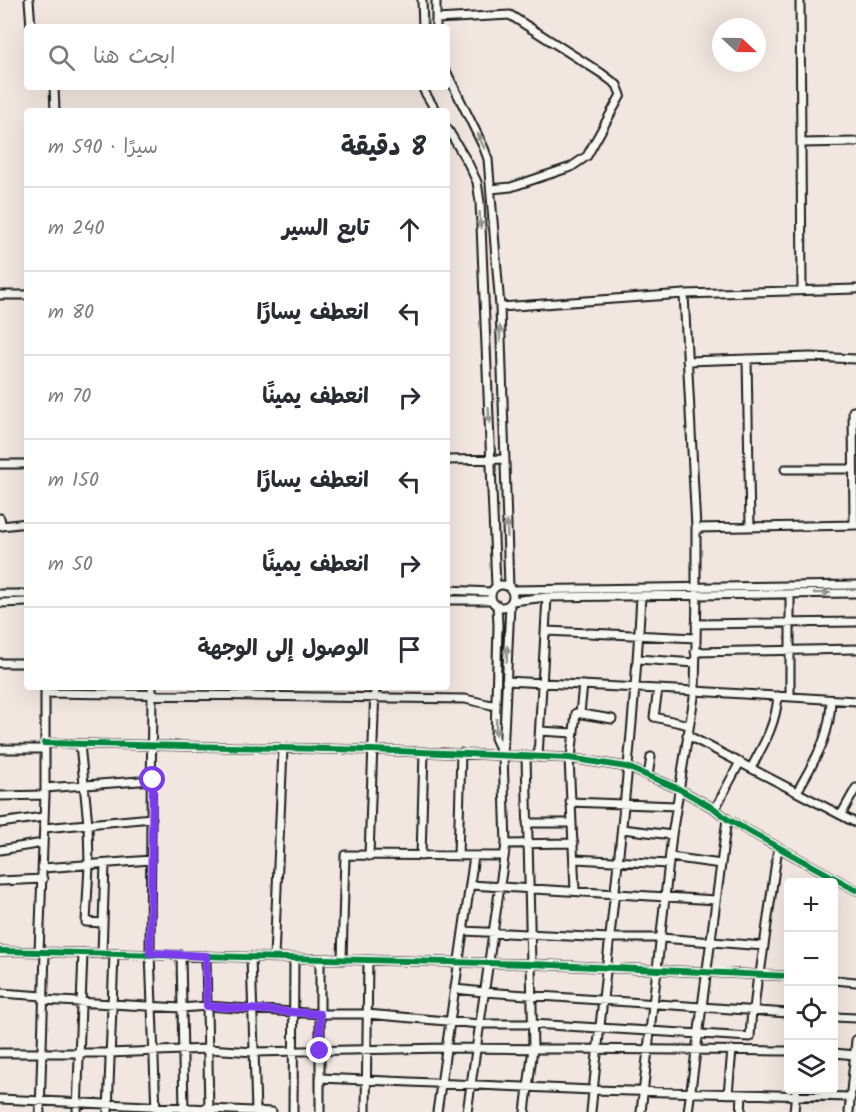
<!DOCTYPE html>
<html lang="ar">
<head>
<meta charset="utf-8">
<style>
	:root { --surface:#fff; --page:#f7f7f7; --text:#2b2b33; --muted:#7c7c81; --line:#e1e1e2 }
	body { margin:0; font-family:Kalam,"Playpen Sans Arabic",sans-serif; background:var(--page); color:var(--text); direction:rtl }
	.controls { position:absolute; right:18px; bottom:18px; display:grid; overflow:hidden; border-radius:6px; box-shadow:0 6px 24px #0002 }
	.controls button { width:54px; height:54px; display:grid; place-items:center; padding:0; border:0; border-bottom:2px solid var(--line); background:var(--surface); color:var(--text); font:30px sans-serif }
	.compass { position:absolute; left:712px; top:18px; width:54px; height:54px; border-radius:50%; background:var(--surface); box-shadow:0 6px 24px #0002; rotate:112deg }
	.stop { position:absolute; width:18px; height:18px; margin:-14px; border:4px solid #7c3aed; border-radius:50%; background:#fff }
	.stop.end { background:#7c3aed; border-color:#fff; box-shadow:0 2px 6px #0008 }
	.list { margin:0; padding:0; list-style:none }
	h2 { display:flex; justify-content:space-between; align-items:center; height:78px; margin:0; padding:0 24px; font-size:26px }
	h2 small { font-size:20px; font-weight:400; color:var(--muted) }
	.list li { display:grid; grid-template-columns:39px 1fr auto; gap:18px; align-items:center; box-sizing:border-box; height:84px; padding:0 24px; border-top:2px solid var(--line) }
	.list b { display:block; font-size:22px; white-space:nowrap }
	.list em { font-size:20px; font-style:normal; color:var(--muted) }
	.icon { flex:none; width:33px; height:33px; fill:none; stroke:currentColor; stroke-width:2; stroke-linecap:round; stroke-linejoin:round }
	.map { position:relative; flex:none; width:856px; height:1112px; overflow:hidden; direction:ltr }
	.search { position:absolute; background:var(--surface); box-shadow:0 6px 24px #0002; left:24px; top:24px; width:426px; height:66px; display:flex; align-items:center; gap:15px; box-sizing:border-box; padding:0 21px; border-radius:6px; color:var(--muted); font-size:22px }
	.panel { position:absolute; background:var(--surface); box-shadow:0 6px 24px #0002; left:24px; top:108px; width:426px; height:582px; border-radius:6px; direction:rtl }
	.map>svg:first-child { display:block }
	.lines { fill:none; stroke-linecap:round; stroke-linejoin:round }
	.minor-casing { stroke:#1c1c1c; stroke-width:11 }
	.minor { stroke:#f6f6f2; stroke-width:7 }
	.cycleway-casing { stroke:#f6f6f2; stroke-width:10 }
	.cycleway { stroke:#00873e; stroke-width:6 }
	.oneway { fill:#949492 }
	.route { stroke:#7c3aed; stroke-width:8 }
</style>
</head>
<body>
<div class="map">
<svg width="856" height="1112" viewBox="0 0 856 1112">
	<rect width="100%" height="100%" fill="#f2e7e0"/>
	<filter id="ink" filterUnits="userSpaceOnUse"><feTurbulence type="fractalNoise" baseFrequency=".0167" numOctaves="2"/><feDisplacementMap in="SourceGraphic" scale="12" xChannelSelector="R" yChannelSelector="G"/><feConvolveMatrix kernelMatrix="1 2 1 2 8 2 1 2 1" color-interpolation-filters="sRGB"/></filter>
	<g filter="url(#ink)">
		<g class="lines">
			<defs>
				<path id="minor" d="M29,0L31,27
					M422,0L423,27
					M800,0L802,290
					M436,19L510,15L601,73L617,85L621,95L587,156L571,167L511,187L491,189
					M436,27V0
					M447,73L484,148L488,159L500,307L509,587
					M54,87L55,111
					M424,87V91L436,111
					M447,128L468,163L477,182L480,202L496,586
					M801,143L856,142
					M684,294L696,528V588
					M0,295H27
					M500,307L684,294L856,289
					M747,359L750,527
					M687,361L811,357L856,359
					M447,460L504,459
					M0,464H27
					M785,469H853
					M0,518L2,526L27,523
					M854,525L853,411H856
					M696,528L856,525
					M491 596a11 11 0 1 1 22 0a11 11 0 1 1-22 0Z
					M447,590L491,592
					M512,590L856,585
					M0,594H27
					M447,600H492
					M512,601L547,597L856,593
					M0,603L27,602
					M497,605L498,625L495,738L502,753
					M696,624L856,622
					M546,631L696,638
					M695,652L856,649
					M638,659L695,663
					M0,663H27
					M506,681L695,691L856,701
					M152,687L150,953L156,1112
					M658,689L654,717L689,725
					M45,693L465,699L496,706
					M790,697V594
					M580,713L583,685
					M540,731L573,733
					M687,735L856,823
					M44,743L371,750L569,758L627,767L679,789L715,809L727,819L856,890
					M80,744L88,824L89,865L86,922L103,923
					M0,749H44
					M538,757L547,597
					M569,758L575,890
					M571,758L576,713L612,719
					M751,768C764,744 776,724 778,696
					M648,776L651,757
					M45,788L153,780
					M797,792C815,759 830,739 831,700
					M0,796L45,795
					M570,802L676,806
					M715,809L740,762
					M841,815L856,788
					M0,823L43,817
					M527,823H572
					M44,828L152,818
					M622,829L672,835
					M506,844L574,843
					M0,850L43,843
					M369,856L375,687
					M421,856L424,752
					M458,856L461,753
					M670,857L721,864
					M575,859L669,864
					M43,868L151,860
					M0,881L43,879
					M470,885L716,900
					M463,931L609,938H661L764,946
					M0,951L531,964L788,976
					M39,952L45,795V687
					M102,954L105,864
					M181,955L184,1111
					M206,956L209,1112
					M251,957L256,1112
					M274,958L283,749
					M342,960L345,855L504,856
					M760,974L778,847
					M834,980L856,982
					M455,989L484,992L788,1013
					M0,993L44,996
					M43,1000L181,1008L207,1006L320,1014H367L480,1024H532L750,1037L752,1009
					M754,1009L758,974
					M834,1017L856,1018
					M0,1053H109L208,1049L254,1052L446,1048L788,1051
					M834,1053L855,1055
					M320,1078L593,1090L851,1097
					M728,1094L732,1050
					M0,1099L272,1112
					M40,1112L45,952
					M77,1112L83,953
					M108,1112L114,954
					M293,1112L294,959
					M320,1112V960
					M366,1112L368,961
					M437,1112L474,856
					M467,1112L506,844L503,755L510,604
					M525,1112L533,1048L526,756
					M591,1112C608,940 632,768 641,596
					M641,1112L672,835L695,691L697,594
					M688,1112L727,819
					M741,1112L742,1095
					M794,1112L796,1090
					M849,1112L856,1040"/>
			</defs>
			<use href="#minor" class="minor-casing"/>
			<use href="#minor" class="minor"/>
			<defs>
				<path id="cycleway" d="M44,743L371,750L569,758L627,767L679,789L715,809L727,819L856,890
					M0,951L531,964L788,976"/>
			</defs>
			<use href="#cycleway" class="cycleway-casing"/>
			<use href="#cycleway" class="cycleway"/>
		</g>
		<defs><path id="oneway-solid" d="M-6-.8H1V-3.2L6.5 0L1 3.2V.8H-6Z" transform="scale(1.5)"/></defs>
		<g class="oneway">
			<use href="#oneway-solid" transform="translate(481 141) rotate(-115)"/>
			<use href="#oneway-solid" transform="translate(480 220) rotate(87)"/>
			<use href="#oneway-solid" transform="translate(500 334) rotate(-91)"/>
			<use href="#oneway-solid" transform="translate(489 415) rotate(87)"/>
			<use href="#oneway-solid" transform="translate(507 529) rotate(-93)"/>
			<use href="#oneway-solid" transform="translate(822 593) rotate(-1)"/>
			<use href="#oneway-solid" transform="translate(507 654) rotate(-88)"/>
			<use href="#oneway-solid" transform="translate(496 727) rotate(92)"/>
		</g>
	</g>
	<g class="lines" filter="url(#ink)">
		<path class="route" d="M153,780L150,953L206,956L207,1006L320,1014V1051"/>
	</g>
</svg>
<div class="controls">
<button>+</button>
<button>−</button>
<button><svg class="icon" aria-label="locate" viewBox="0 0 24 24"><circle cx="12" cy="12" r="6"/><path d="M12 2v4M12 18v4M2 12h4M18 12h4"/></svg></button>
<button><svg class="icon" aria-label="layers" viewBox="0 0 24 24"><path d="M12 4l9 5-9 5-9-5zM3 14l9 5 9-5"/></svg></button>
</div>
<svg class="compass" viewBox="-18 -18 36 36"><path d="M0-13l5 13h-10z" fill="#e53935"/><path d="M0 13l5-13h-10z" fill="#7c7c81"/></svg>
<div class="stop" style="left:153px;top:780px"></div>
<div class="stop end" style="left:320px;top:1051px"></div>
<div class="search"><svg class="icon" aria-label="search" viewBox="0 0 24 24"><circle cx="10" cy="10" r="6"/><path d="M15 15l6 6"/></svg>ابحث هنا</div>
<section class="panel">
<h2>8 دقيقة<small>سيرًا · 590 m</small></h2>
<ul class="list">
<li><svg class="icon" aria-label="ahead" viewBox="0 0 24 24"><path d="M12 20V5M6 11l6-6 6 6"/></svg><div><b>تابع السير</b></div><em>240 m</em></li>
<li><svg class="icon" aria-label="left" viewBox="0 0 24 24"><path d="M17 20v-9H6M10 6l-5 5 5 5"/></svg><div><b>انعطف يسارًا</b></div><em>80 m</em></li>
<li><svg class="icon" aria-label="right" viewBox="0 0 24 24"><path d="M7 20v-9h11M14 6l5 5-5 5"/></svg><div><b>انعطف يمينًا</b></div><em>70 m</em></li>
<li><svg class="icon" aria-label="left" viewBox="0 0 24 24"><path d="M17 20v-9H6M10 6l-5 5 5 5"/></svg><div><b>انعطف يسارًا</b></div><em>150 m</em></li>
<li><svg class="icon" aria-label="right" viewBox="0 0 24 24"><path d="M7 20v-9h11M14 6l5 5-5 5"/></svg><div><b>انعطف يمينًا</b></div><em>50 m</em></li>
<li><svg class="icon" aria-label="arrive" viewBox="0 0 24 24"><path d="M6 21V4h12l-3 4 3 4H6"/></svg><div><b>الوصول إلى الوجهة</b></div></li>
</ul>
</section>
</div>
</body>
</html>
